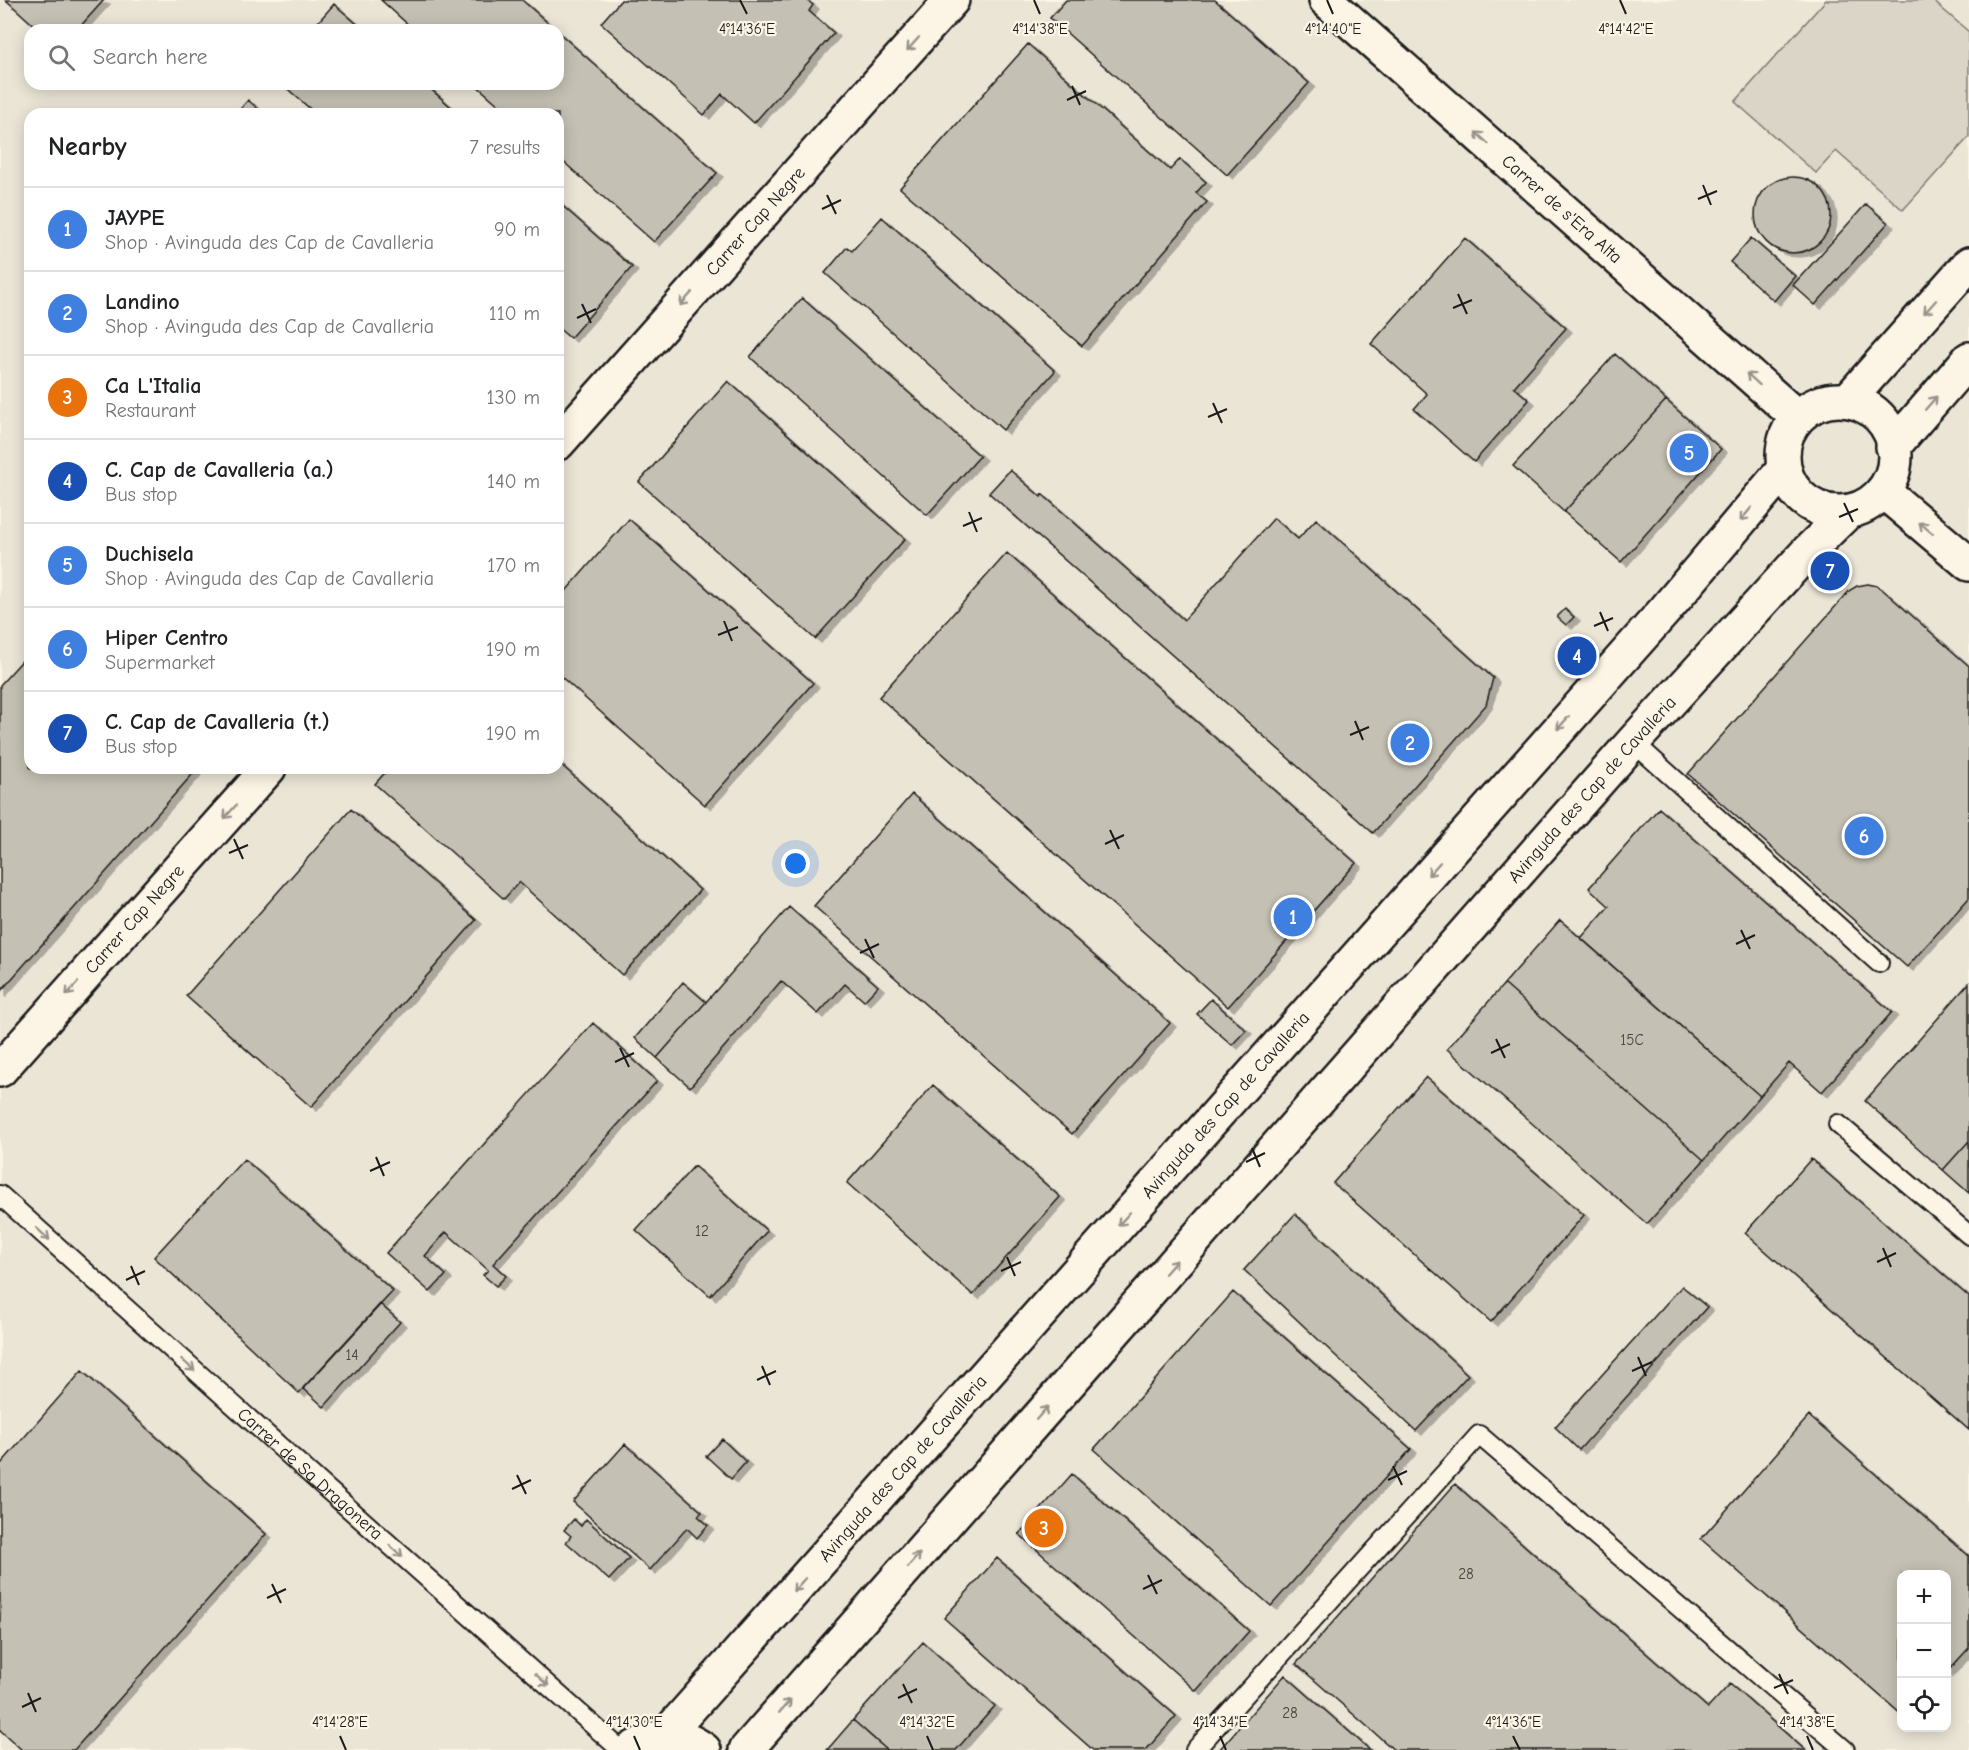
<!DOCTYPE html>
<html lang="en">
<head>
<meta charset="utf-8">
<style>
	:root { --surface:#fff; --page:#f6f6f6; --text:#202124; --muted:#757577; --line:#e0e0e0; --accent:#c8321e }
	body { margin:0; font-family:"Comic Neue",sans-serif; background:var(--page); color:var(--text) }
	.controls { position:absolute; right:18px; bottom:18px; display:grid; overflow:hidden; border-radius:12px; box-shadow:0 3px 15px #0003 }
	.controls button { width:54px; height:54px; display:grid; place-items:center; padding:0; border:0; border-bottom:2px solid var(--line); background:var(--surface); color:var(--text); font:30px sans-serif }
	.you { position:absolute; left:796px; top:864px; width:21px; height:21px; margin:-15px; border:4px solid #fff; border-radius:50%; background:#1a73e8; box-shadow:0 0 0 9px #1a73e833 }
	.badge { display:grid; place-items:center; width:39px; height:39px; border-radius:50%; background:var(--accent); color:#fff; font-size:20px; font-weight:700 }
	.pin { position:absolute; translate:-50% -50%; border:3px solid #fff; box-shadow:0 2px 6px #0006 }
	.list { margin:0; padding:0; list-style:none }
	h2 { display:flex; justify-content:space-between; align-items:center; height:78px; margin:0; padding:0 24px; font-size:26px }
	h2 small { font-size:20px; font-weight:400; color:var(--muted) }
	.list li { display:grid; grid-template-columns:39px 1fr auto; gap:18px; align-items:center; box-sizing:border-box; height:84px; padding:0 24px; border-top:2px solid var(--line) }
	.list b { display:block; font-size:22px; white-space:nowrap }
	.list p { margin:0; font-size:20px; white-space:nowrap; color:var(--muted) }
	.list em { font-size:20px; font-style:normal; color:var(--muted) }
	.icon { flex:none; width:33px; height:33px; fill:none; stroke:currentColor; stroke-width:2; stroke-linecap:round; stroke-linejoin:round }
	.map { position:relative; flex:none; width:1969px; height:1750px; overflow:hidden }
	.search { position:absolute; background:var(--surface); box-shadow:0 3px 15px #0003; left:24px; top:24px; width:540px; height:66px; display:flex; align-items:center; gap:15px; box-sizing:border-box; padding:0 21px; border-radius:18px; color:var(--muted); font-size:22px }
	.panel { position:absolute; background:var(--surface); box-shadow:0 3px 15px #0003; left:24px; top:108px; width:540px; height:666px; border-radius:18px }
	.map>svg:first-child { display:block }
	.built { fill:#ebe5d6; fill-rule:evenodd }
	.green { fill:#dbd5c8; stroke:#7c7872; stroke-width:1.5 }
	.building { fill:#c4c0b3; stroke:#1c1c1c; stroke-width:1.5; filter:url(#shadow) }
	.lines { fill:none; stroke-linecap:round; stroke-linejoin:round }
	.service-casing { stroke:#1c1c1c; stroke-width:22 }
	.minor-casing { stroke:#1c1c1c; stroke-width:38 }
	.tertiary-casing { stroke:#1c1c1c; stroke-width:38 }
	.service { stroke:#fcf5e5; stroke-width:18 }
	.minor { stroke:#fcf5e5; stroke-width:33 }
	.tertiary { stroke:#fcf5e5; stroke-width:33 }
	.oneway { stroke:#97938b }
	.ticks { fill:none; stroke:#1c1c1c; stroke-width:2 }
	.labels { text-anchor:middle; stroke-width:4.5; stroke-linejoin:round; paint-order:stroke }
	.number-label { font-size:15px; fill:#464542 }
	.street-label { font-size:18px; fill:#1c1c1c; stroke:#fcf5e5 }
	.ticks-label { font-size:15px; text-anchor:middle; fill:#1c1c1c; stroke:#fcf5e5; stroke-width:4.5; stroke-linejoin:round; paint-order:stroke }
</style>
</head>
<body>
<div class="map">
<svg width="1969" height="1750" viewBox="0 0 1969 1750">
	<defs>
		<filter id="shadow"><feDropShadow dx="6" dy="4" stdDeviation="0" flood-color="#0004"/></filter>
	</defs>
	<rect width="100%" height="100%" fill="#fcf5e5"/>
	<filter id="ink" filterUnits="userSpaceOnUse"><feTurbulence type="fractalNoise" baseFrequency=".0167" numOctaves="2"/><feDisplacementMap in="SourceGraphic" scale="12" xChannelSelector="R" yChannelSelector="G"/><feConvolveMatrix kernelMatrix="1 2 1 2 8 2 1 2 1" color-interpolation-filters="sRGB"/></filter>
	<g filter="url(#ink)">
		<path class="built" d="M0,0H1969V1750H0ZM30,30H558V84H30ZM30,114H558V768H30ZM1902,1574H1946V1728H1902Z"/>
		<path class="green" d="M1826,0H1932L1969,32V137L1903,210L1836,151L1816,173L1735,102Z"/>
		<path class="building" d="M6,0H104L77,30H39Z
			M381,0H522L556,30H414Z
			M621,0H807L813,5L809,11L834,33L754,123L722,94L704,115L601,23Z
			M1066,0H1215L1309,83L1227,175L1050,18Z
			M334,4L364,30H311Z
			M558,32L717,173L654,242L558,157V114H509L475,84H558Z
			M1028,44L1170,170L1180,159L1206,182L1196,193L1207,202L1082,346L900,188Z
			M282,84H425L459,114H316Z
			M248,100L264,114H236Z
			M1755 215a38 38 0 1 1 76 0a38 38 0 1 1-76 0Z
			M558,202L632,267L570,338L558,328Z
			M1866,204L1888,223L1815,305L1793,285Z
			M882,217L1055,371L1003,430L825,273L847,247L852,251Z
			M1465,238L1566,328L1514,387L1529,400L1474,462L1414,409L1427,394L1371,344Z
			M1751,238L1795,276L1774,301L1730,262Z
			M802,298L980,456L927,515L750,357Z
			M1615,354L1666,400L1564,512L1513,466Z
			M728,381L905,539L815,639L639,482Z
			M1666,400L1721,449L1621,562L1564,512Z
			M1010,470L1041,497L1042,494L1184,620L1274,518L1298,539L1316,519L1493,678L1486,705L1373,833L989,493Z
			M629,519L813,683L705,805L558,674V600Z
			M1007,553L1356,863L1228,1007L879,697Z
			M1868,584L1877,586L1883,590L1969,666V898L1907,967L1688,774L1850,590L1857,586Z
			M1565,609L1574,617L1566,625L1557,617Z
			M30,652V768H198L0,992V685Z
			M558,762L700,890L622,975L519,882L504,899L375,784L389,768H558Z
			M912,794L1170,1023L1072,1134L814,906Z
			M1659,808L1892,1012L1822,1092L1789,1063L1760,1096L1581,938L1609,906L1589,888Z
			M351,809L476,920L311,1107L186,996Z
			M789,907L878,986L864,1001L845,984L818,1014L781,981L690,1087L657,1058Z
			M1560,920L1760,1096L1704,1160L1504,984Z
			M683,982L706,1002L657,1058L635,1038Z
			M1969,983V1141L1943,1170L1865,1101Z
			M1504,984L1704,1160L1647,1224L1447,1049Z
			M1211,999L1246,1030L1232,1045L1197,1014Z
			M593,1023L657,1081L493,1264L506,1276L496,1286L483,1275L488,1270L446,1232L425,1256L446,1275L430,1292L386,1253Z
			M1426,1077L1584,1215L1491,1322L1333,1183Z
			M933,1085L1060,1197L973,1295L847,1183Z
			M1969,1141V1193L1943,1170Z
			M244,1159L393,1291L299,1393L154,1257Z
			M1811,1159L1969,1297V1430L1745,1233Z
			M694,1166L767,1231L710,1296L636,1230Z
			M1295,1214L1468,1375L1416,1431L1244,1270Z
			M1682,1286L1707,1307L1579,1450L1555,1427Z
			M1233,1292L1411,1449L1271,1606L1094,1449Z
			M380,1304L400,1322L324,1407L303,1388Z
			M82,1371L266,1534L74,1750H22L0,1730V1465Z
			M1809,1416L1969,1556V1648L1946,1673V1574H1902V1715L1701,1539Z
			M722,1439L746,1462L731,1479L706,1456Z
			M625,1444L702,1512L698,1516L708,1525L697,1538L687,1528L650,1570L573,1502Z
			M1072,1474L1249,1631L1196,1691L1019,1534Z
			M1455,1484L1708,1708L1730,1684L1805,1750H1394L1296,1664Z
			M574,1519L581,1526L586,1519L629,1558L609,1580L566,1542L571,1536L564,1530Z
			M997,1558L1176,1716L1146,1750H1093L944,1618Z
			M923,1642L995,1706L956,1750H887L853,1720Z
			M1285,1675L1370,1750H1219Z
			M853,1720L873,1738L887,1750H827Z"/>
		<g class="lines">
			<defs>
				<g id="service">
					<path d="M1633,742L1879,963"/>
					<path d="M1838,1124L1969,1235"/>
					<path id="s1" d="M0,1195L327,1489L621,1750"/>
					<path d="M1195,1750L1479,1435L1845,1750"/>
				</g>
				<g id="minor">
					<path id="s2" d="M1326,0L1797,417"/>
					<path id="s3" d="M558,443L952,0"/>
					<path d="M1884,492L1969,564"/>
					<path id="s4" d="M0,1070L269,768"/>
				</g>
				<g id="tertiary">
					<circle cx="1839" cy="456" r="56"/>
					<path d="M1848,400L1969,264"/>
					<path d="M1893,447L1969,359"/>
					<path id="s5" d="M665,1736L1666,609L1784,469"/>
					<path d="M631,1750C655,1733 680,1732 704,1750"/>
					<path id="s6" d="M746,1750L1633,742L1809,550L1848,512"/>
				</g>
			</defs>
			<use href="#service" class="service-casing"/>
			<use href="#minor" class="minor-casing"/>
			<use href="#tertiary" class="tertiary-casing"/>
			<use href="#service" class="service"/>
			<use href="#minor" class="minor"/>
			<use href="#tertiary" class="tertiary"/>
		</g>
		<defs><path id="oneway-shaft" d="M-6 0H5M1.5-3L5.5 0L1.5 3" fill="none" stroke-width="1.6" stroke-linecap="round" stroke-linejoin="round" transform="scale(1.5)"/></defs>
		<g class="oneway">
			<use href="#oneway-shaft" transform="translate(913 44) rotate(132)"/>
			<use href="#oneway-shaft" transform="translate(1482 138) rotate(-138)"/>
			<use href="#oneway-shaft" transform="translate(686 299) rotate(132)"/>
			<use href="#oneway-shaft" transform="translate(1930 307) rotate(132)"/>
			<use href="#oneway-shaft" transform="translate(1753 379) rotate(-138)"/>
			<use href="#oneway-shaft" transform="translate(1931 403) rotate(-49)"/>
			<use href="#oneway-shaft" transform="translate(1746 514) rotate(130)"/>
			<use href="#oneway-shaft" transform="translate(1926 528) rotate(-140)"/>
			<use href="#oneway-shaft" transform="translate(1563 723) rotate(132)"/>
			<use href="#oneway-shaft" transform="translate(230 812) rotate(132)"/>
			<use href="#oneway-shaft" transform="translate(1434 869) rotate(132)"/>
			<use href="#oneway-shaft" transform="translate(72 989) rotate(132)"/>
			<use href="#oneway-shaft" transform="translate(1124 1219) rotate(132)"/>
			<use href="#oneway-shaft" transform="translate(43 1234) rotate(42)"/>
			<use href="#oneway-shaft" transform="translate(1171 1267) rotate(-49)"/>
			<use href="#oneway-shaft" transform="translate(188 1365) rotate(42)"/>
			<use href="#oneway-shaft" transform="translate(1042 1413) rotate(-49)"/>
			<use href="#oneway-shaft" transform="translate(396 1551) rotate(42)"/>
			<use href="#oneway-shaft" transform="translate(914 1560) rotate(-49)"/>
			<use href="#oneway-shaft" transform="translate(799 1585) rotate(132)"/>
			<use href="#oneway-shaft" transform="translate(542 1680) rotate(42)"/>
			<use href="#oneway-shaft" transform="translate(785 1706) rotate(-49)"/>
		</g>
	</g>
	<path class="ticks" d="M740,0L747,14M1034,0L1040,14M1327,0L1333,14M1620,0L1626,14M1072,86L1080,105M1067,100L1086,91M1703,185L1711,205M827,195L836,214M1698,199L1717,191M822,209L841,200M1458,294L1467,314M582,304L591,323M1453,308L1472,300M577,318L596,309M1213,403L1222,423M1208,417L1227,409M1844,503L1853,522M969,512L977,532M1839,517L1858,509M963,526L982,518M1600,612L1608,631M724,621L732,641M1594,626L1613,618M718,635L738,627M1355,721L1363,740M1350,735L1369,727M1110,830L1119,849M234,839L243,859M1105,844L1124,835M229,853L248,845M1741,930L1750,949M865,939L874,958M1736,944L1755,935M860,953L879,944M1496,1039L1505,1058M620,1048L629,1067M1491,1053L1510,1044M615,1062L634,1053M1252,1148L1260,1167M376,1157L384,1176M1246,1162L1265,1153M370,1171L390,1162M1883,1248L1891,1267M1007,1257L1015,1276M1877,1262L1896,1253M131,1266L139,1285M1001,1271L1021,1262M126,1280L145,1271M1638,1357L1646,1376M762,1366L770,1385M1632,1371L1652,1362M757,1380L776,1371M1393,1466L1402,1485M517,1475L526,1494M1388,1480L1407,1471M512,1489L531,1480M1148,1575L1157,1594M272,1584L281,1603M1143,1589L1162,1580M267,1598L286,1589M1779,1674L1788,1694M903,1684L912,1703M1774,1688L1793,1680M28,1693L36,1712M898,1698L917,1689M22,1707L41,1698M340,1736L346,1750M634,1736L640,1750M927,1736L933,1750M1220,1736L1226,1750M1513,1736L1520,1750M1807,1736L1813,1750"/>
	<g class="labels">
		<g class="number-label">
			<text x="1632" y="1045">15C</text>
			<text x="702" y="1236">12</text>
			<text x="352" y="1360">14</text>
			<text x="1466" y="1579">28</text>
			<text x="1290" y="1718">28</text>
		</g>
		<g class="street-label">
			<text dy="6" stroke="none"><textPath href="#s2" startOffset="315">Carrer de s'Era Alta</textPath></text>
			<text dy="6" stroke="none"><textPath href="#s3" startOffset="297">Carrer Cap Negre</textPath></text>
			<text dy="6" stroke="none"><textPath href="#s6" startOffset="1280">Avinguda des Cap de Cavalleria</textPath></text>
			<text dy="6" stroke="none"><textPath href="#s4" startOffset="202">Carrer Cap Negre</textPath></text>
			<text dy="6" stroke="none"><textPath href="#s5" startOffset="844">Avinguda des Cap de Cavalleria</textPath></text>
			<text dy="6" stroke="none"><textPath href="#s5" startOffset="358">Avinguda des Cap de Cavalleria</textPath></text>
			<text dy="6" stroke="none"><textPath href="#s1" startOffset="417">Carrer de Sa Dragonera</textPath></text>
		</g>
	</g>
	<g class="ticks-label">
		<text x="1626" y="34">4°14'42"E</text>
		<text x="747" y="34">4°14'36"E</text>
		<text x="1040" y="34">4°14'38"E</text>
		<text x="1333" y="34">4°14'40"E</text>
		<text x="340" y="1727">4°14'28"E</text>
		<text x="634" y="1727">4°14'30"E</text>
		<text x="927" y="1727">4°14'32"E</text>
		<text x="1220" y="1727">4°14'34"E</text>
		<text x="1513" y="1727">4°14'36"E</text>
		<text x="1807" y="1727">4°14'38"E</text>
	</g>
</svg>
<div class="controls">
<button>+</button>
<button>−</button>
<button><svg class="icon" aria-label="locate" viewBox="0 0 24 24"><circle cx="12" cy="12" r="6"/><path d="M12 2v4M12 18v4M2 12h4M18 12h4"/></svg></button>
</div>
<div class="you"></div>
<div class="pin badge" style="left:1293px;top:917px;background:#3f7fe0">1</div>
<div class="pin badge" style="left:1410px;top:743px;background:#3f7fe0">2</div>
<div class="pin badge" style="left:1044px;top:1528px;background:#e8710a">3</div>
<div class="pin badge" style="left:1577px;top:656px;background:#1a4fb4">4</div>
<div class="pin badge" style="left:1689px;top:453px;background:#3f7fe0">5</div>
<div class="pin badge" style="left:1864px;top:836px;background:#3f7fe0">6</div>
<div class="pin badge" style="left:1830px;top:571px;background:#1a4fb4">7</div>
<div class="search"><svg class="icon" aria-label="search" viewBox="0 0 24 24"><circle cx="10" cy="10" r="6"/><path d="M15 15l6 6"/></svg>Search here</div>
<section class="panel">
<h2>Nearby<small>7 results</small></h2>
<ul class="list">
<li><span class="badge" style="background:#3f7fe0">1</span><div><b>JAYPE</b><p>Shop · Avinguda des Cap de Cavalleria</p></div><em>90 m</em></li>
<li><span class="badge" style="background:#3f7fe0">2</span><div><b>Landino</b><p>Shop · Avinguda des Cap de Cavalleria</p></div><em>110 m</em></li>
<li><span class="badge" style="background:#e8710a">3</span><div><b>Ca L'Italia</b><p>Restaurant</p></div><em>130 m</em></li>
<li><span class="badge" style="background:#1a4fb4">4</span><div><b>C. Cap de Cavalleria (a.)</b><p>Bus stop</p></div><em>140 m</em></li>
<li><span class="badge" style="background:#3f7fe0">5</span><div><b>Duchisela</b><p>Shop · Avinguda des Cap de Cavalleria</p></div><em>170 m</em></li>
<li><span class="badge" style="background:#3f7fe0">6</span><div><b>Hiper Centro</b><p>Supermarket</p></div><em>190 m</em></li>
<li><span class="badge" style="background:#1a4fb4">7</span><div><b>C. Cap de Cavalleria (t.)</b><p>Bus stop</p></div><em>190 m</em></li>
</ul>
</section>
</div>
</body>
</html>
